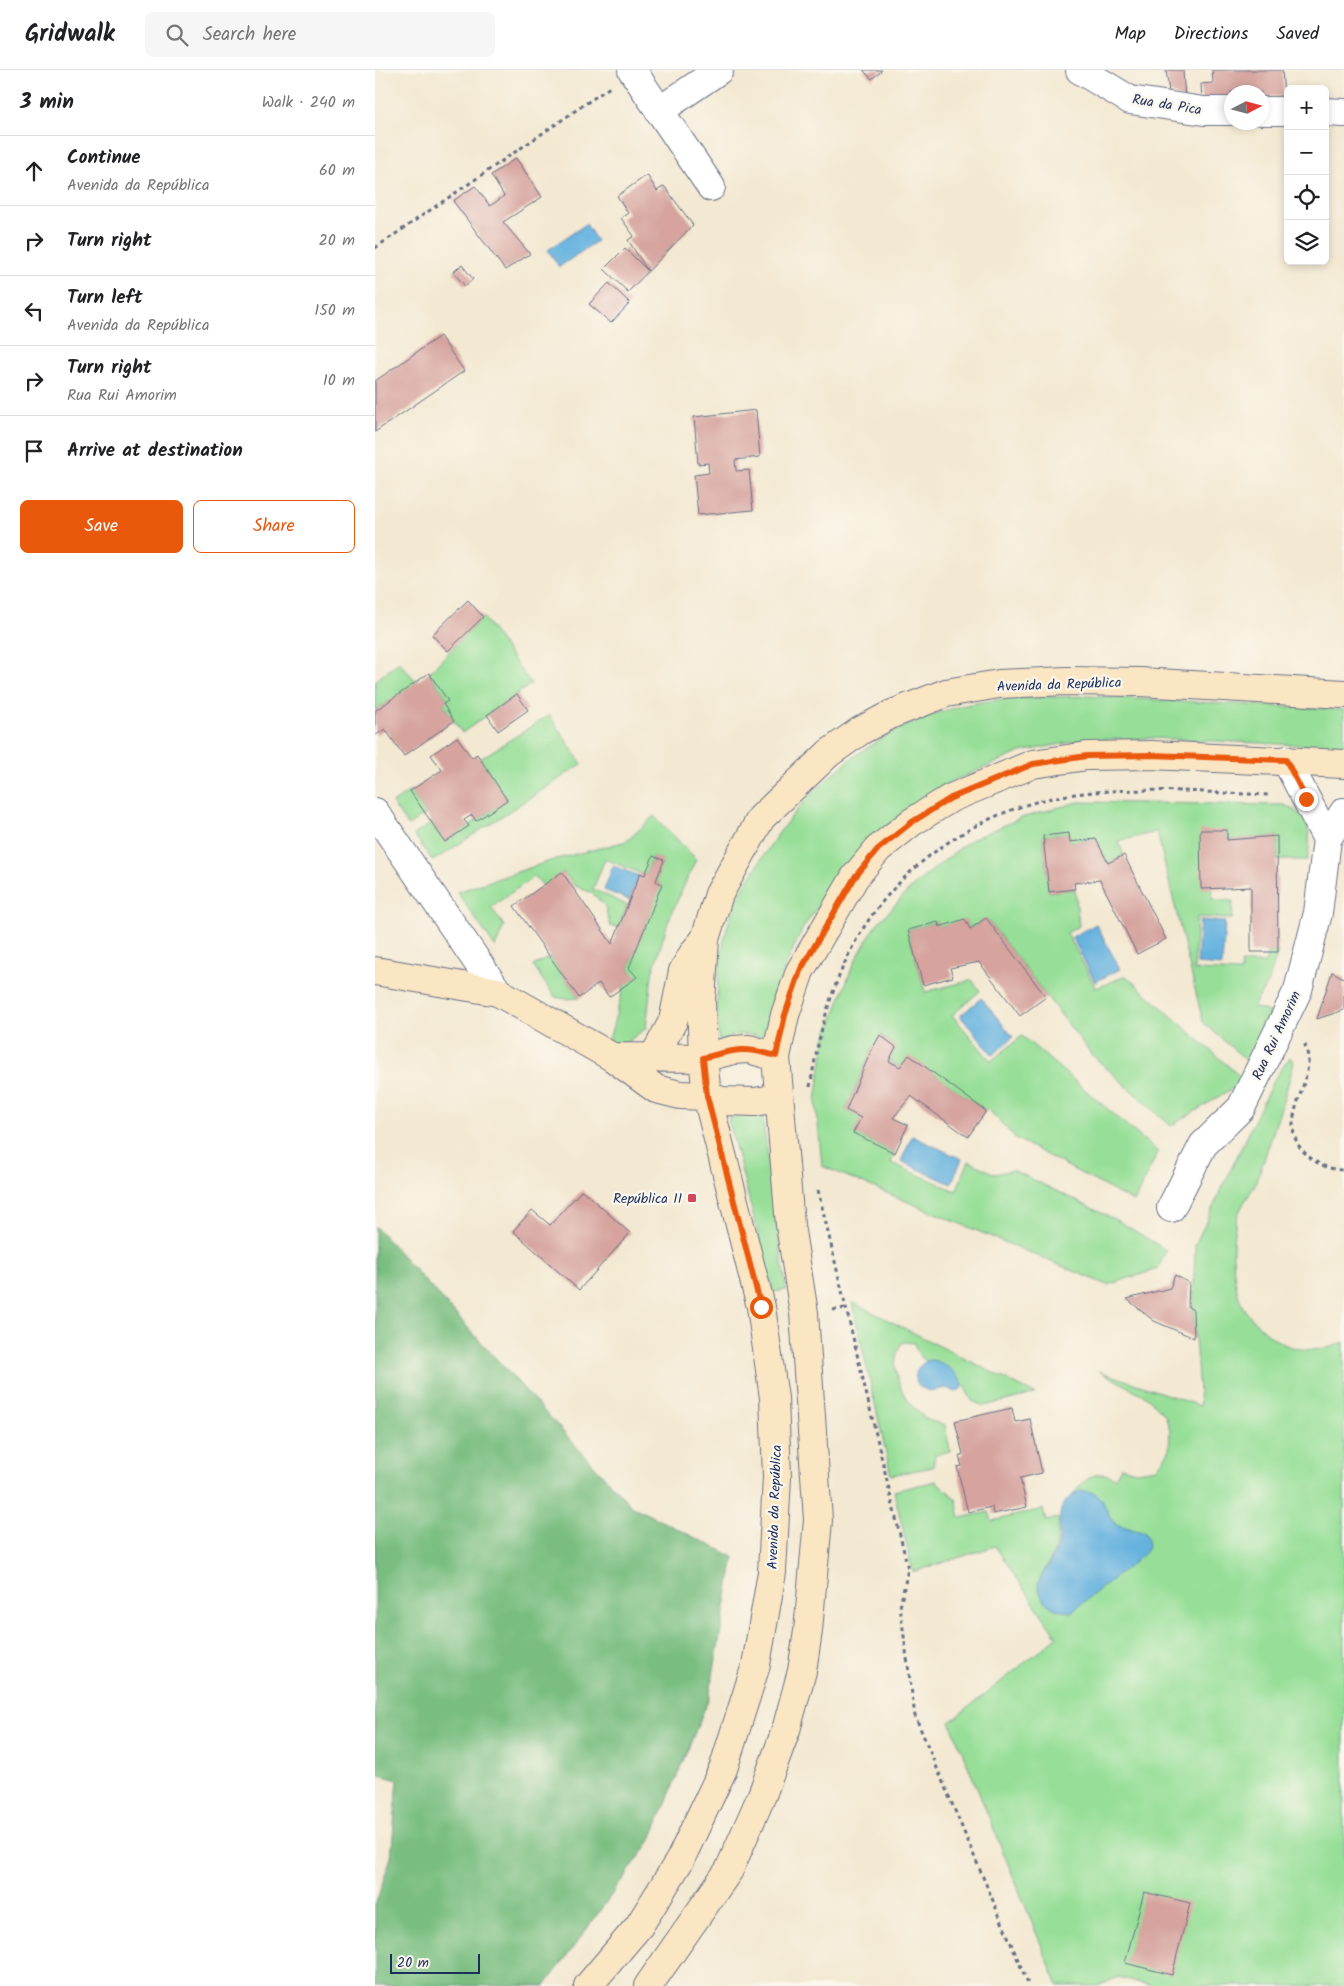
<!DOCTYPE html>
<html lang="en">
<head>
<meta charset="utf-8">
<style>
	:root { --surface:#fff; --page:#f6f6f6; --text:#202124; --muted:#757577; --line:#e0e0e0; --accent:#ea580c }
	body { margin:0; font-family:Kalam,sans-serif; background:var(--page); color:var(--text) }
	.controls { position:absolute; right:15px; top:15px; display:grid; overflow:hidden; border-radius:8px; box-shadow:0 2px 8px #0003 }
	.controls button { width:45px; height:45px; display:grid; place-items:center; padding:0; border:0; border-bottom:1px solid var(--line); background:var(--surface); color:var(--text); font:25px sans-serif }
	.compass { position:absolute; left:849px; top:15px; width:45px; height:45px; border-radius:50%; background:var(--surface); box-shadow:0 2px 8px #0003; rotate:84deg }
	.scale { position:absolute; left:15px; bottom:12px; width:90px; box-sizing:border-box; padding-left:5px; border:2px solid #1b2f5e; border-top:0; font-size:14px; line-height:18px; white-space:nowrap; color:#1b2f5e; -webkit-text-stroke:4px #fbf7ec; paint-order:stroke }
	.stop { position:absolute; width:15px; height:15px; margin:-11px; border:4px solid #ea580c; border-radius:50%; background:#fff }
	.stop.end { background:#ea580c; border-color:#fff; box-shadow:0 1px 5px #0008 }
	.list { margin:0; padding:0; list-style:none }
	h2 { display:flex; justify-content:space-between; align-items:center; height:65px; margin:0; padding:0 20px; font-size:21px }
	h2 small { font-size:16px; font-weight:400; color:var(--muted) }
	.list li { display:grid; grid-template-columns:32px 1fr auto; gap:15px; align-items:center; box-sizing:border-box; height:70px; padding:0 20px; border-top:1px solid var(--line) }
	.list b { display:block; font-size:19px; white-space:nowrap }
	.list p { margin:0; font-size:16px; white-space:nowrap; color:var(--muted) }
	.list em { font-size:16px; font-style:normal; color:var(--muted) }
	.actions { display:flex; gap:10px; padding:15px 20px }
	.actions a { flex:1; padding:11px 0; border:1px solid var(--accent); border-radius:8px; text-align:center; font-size:18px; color:var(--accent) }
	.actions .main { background:var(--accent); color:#fff }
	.icon { flex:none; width:28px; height:28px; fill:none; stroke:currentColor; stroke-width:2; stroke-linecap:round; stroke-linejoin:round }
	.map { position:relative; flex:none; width:969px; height:1916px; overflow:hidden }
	header { display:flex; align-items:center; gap:30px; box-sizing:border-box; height:70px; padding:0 25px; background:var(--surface); border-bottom:1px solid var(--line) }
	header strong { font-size:24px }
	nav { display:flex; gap:28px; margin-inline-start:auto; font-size:18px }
	.search { width:350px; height:45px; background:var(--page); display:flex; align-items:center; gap:12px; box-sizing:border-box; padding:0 18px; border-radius:8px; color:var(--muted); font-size:19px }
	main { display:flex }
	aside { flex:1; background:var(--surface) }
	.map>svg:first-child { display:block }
	.green { fill:#97df98; stroke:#59877b }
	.forest { fill:#79be80; stroke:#4a766f }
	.water { fill:#66b2df; stroke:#40709e }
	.building { fill:#d6a39e }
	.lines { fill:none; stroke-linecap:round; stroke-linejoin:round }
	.street-casing { stroke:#677086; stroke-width:30 }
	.secondary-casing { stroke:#677086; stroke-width:30 }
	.path { stroke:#677086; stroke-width:3; stroke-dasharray:4 4; stroke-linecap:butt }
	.street { stroke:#fff; stroke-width:28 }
	.secondary { stroke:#fbe6c4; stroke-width:28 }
	.route { stroke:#ea580c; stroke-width:6 }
	.poi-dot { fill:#d1495b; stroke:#fbf7ec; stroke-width:2 }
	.labels { text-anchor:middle; stroke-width:4.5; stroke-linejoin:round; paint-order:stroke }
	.street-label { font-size:14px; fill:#1b2f5e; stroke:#fbf7ec }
	.poi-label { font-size:14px; fill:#1b2f5e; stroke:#fbf7ec; text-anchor:end }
</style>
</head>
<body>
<header>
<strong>Gridwalk</strong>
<div class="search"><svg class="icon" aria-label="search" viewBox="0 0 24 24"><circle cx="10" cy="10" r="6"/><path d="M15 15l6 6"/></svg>Search here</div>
<nav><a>Map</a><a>Directions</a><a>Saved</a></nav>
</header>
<main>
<aside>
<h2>3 min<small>Walk · 240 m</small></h2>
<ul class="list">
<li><svg class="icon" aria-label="ahead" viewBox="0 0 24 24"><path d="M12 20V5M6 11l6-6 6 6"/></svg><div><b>Continue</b><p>Avenida da República</p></div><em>60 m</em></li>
<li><svg class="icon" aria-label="right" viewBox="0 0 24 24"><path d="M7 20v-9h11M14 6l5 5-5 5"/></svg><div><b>Turn right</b></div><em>20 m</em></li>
<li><svg class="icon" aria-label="left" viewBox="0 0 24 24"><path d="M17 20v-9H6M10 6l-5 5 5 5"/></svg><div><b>Turn left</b><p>Avenida da República</p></div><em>150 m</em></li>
<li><svg class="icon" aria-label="right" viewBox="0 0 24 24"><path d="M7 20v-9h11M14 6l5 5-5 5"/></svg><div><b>Turn right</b><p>Rua Rui Amorim</p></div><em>10 m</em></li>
<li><svg class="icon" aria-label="arrive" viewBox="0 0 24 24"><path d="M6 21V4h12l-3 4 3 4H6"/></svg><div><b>Arrive at destination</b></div></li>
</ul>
<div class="actions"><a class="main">Save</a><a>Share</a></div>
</aside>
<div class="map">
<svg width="969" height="1916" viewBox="0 0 969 1916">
	<rect width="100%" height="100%" fill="#fbf7ec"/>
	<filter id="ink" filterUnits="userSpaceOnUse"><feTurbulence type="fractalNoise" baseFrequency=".02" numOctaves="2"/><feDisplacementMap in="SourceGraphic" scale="10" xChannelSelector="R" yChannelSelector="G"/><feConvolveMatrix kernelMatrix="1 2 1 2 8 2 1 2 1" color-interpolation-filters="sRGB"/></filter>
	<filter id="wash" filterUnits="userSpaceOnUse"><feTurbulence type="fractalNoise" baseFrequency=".0096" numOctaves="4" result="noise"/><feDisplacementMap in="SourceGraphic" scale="20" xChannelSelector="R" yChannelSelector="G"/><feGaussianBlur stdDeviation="1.12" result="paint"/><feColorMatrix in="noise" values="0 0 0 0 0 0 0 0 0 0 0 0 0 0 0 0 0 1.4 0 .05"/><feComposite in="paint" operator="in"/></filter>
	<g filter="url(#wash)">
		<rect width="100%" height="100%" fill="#f3e8d1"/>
		<path class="green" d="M108,547L156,614L87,663L68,634L73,630L54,603Z
			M24,592L42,612L0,641V611Z
			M711,626L969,640V677L775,668L707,670L646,682L582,709L529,742L494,771L466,803L428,858L410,897L388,967C370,963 359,963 344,972C339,927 343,876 360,834C365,821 374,809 381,798C425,722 491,664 575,639C619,626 666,628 711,626Z
			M174,645L207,694L58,791L39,765L57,753L70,772L132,730L105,689Z
			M35,721L51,744L33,756L17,733Z
			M703,732L909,735C936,746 937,764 932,790H902V766L852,770V760L837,818V829L858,831L857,849L822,847L819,900L866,902V893H890L893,882H903L893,912L878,937L895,942L873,992L828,952L782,762L743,771L749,785L733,793L721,769L695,772L694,763L668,766L674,822L700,819L704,856L692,863L721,918L751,906L868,1009L866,1013L796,1056L717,985L611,848L595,859L590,850L564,857L562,852L533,860L550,922L597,910L605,921L577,945L616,991L647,966L783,1082L759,1132L640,1068L613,1039L611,1041L534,986L525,997L514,991L521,977L506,965L496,981L471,1040L486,1048L479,1063L520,1083L516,1093L581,1121L594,1091L620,1104L638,1100L745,1152L791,1180L783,1199L732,1215L447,1096L441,1031L450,969L478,895L500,856L539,815L595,770L646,748Z
			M279,746L321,789L294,849L277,904L271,958L240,981L232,977L249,916L261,907L254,898L286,814L281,811L288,790L278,786L270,805L230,789L218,819L252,835L244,857L235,856L230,836L217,823L200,816L188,802L168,816L160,806L116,837L129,856L120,877L82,822L178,790L252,771Z
			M175,887L204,928L191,929L180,927L158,896Z
			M915,987L919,992C909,1031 896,1069 883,1107C878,1122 866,1134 862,1148C855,1170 857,1217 868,1237C875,1249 887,1258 897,1267C918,1283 946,1283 969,1272V1916H777L743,1907L723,1916H683L575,1652L682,1567L620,1476L538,1502L519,1421L561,1411L581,1429L585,1448L614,1442L617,1451L668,1439L671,1451L683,1448C685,1481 676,1486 663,1513C667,1533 675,1540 696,1542L756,1459L740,1454L730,1439L728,1430C716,1422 711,1419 697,1426C709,1410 721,1397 740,1408L746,1397L761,1401L782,1398L794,1381L795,1360L790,1345L772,1327L724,1301L825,1336L818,1240L820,1175L899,1009Z
			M387,1044L411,1220L398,1222L353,1048Z
			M477,1232L660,1324L609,1336L597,1331L585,1308L565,1292L551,1291L545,1286L540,1277V1273L528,1272C509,1295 529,1335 551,1348C556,1352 564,1353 570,1355L575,1381L560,1385L558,1397L516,1405Z"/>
		<path class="forest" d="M0,1156L256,1436L359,1487L334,1628L275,1772L170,1916H0V1836L16,1787L23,1710L0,1704Z"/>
		<path class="water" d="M211,154L222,171L184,197L173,180Z
			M238,796L264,806L254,830L229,820Z
			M825,850L850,852L847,896L822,894Z
			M721,854L745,899L720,912L697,867Z
			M606,928L638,967L618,985L585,946Z
			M537,1066L587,1089L576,1114L526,1091Z
			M555,1290C566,1290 585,1304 588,1315L586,1319L580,1322L572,1318L554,1321L545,1317C536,1306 542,1294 555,1290Z
			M706,1421C732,1420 727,1439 740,1454L770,1463C775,1473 774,1477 768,1485L696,1542C677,1540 665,1533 663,1513C669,1501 678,1490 682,1478C691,1452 673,1437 706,1421Z"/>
		<g id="blocks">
			<path class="building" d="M488,0H507L497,9Z
				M791,0H808L810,30L794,22Z
				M837,0H907L909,26L886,27V22H856V30L827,32L826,14L838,13Z
				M141,88L167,127L128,152L155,184L130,200L78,131L100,116L115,136L129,126L116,105Z
				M272,105L282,121L289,116L318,155L253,222L229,199L250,178L273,201L253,170L259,166L246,148L253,143L242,126Z
				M87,195L98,209L90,216L78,202Z
				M234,213L255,233L236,253L214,234Z
				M65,266L89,301L0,362V311Z
				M381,340L385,387L360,390L361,401L374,400L378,440L323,445L319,405L334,403L333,393L323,394L319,347Z
				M93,530L108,547L73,581L57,565Z
				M54,603L73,631L68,634L79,651L29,686L10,659L1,665L0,663V641Z
				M142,624L153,640L123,661L112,645Z
				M82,667L97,688L102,684L132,730L101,751L97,745L89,750L94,756L70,772L35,721L67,700L56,685Z
				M825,760H852V770L902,766L903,882H876V817L826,819Z
				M694,763L695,772L721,769L733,793L749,785L791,869L762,884L725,810L699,813L700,819L674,822L668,766Z
				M278,786L289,790L281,811L287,814L254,898L262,907L234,927L224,913L204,928L139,836L187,802L237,874L264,806L265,803L270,805Z
				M611,848L671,927L645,946L604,892L575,898L578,907L548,915L533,860L563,852L564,857L590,849L595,859Z
				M957,902L969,908V940L942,949Z
				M505,965L521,977L514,991L525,997L534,985L611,1041L593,1067L536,1026L518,1048L533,1055L520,1083L478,1063L486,1048L471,1040L496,981Z
				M207,1120L255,1163L204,1220L138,1161L157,1140L175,1155Z
				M800,1205L814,1213L813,1237L818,1240L819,1268L779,1251L752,1229L795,1218Z
				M637,1338L640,1352L655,1349L667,1403L645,1408L652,1437L618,1444L617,1437L593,1442L582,1397L587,1396L584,1386L588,1384L580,1351Z
				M769,1822L815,1833L797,1905L750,1893Z"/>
		</g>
	</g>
	<g filter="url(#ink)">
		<use href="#blocks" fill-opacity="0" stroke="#677086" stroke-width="1"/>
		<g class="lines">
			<defs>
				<path id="street" d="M257,0L336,117
					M705,0L755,30L829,41H856
					M284,41L344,0
					M886,41H913
					M950,42L969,43
					M911,690L952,769
					M0,742L123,922
					M796,1138L828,1075L866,1038L923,920L943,843L952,769L969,742"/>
				<path id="secondary" d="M0,901L123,922L237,987L281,1019L305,1025L332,1026L347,1031L380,1032L403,1028
					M237,987L328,988L358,980L374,979L401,987
					M278,988L298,951L308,901L319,882L330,869
					M213,1916L264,1856L305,1790L348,1699L381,1595L397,1502L402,1407L399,1328L386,1237L332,1026L328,988L326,931L330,869L344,824L386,748L454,683L485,661L517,644L571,623L624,614L691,611L765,612L969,624
					M273,1916L354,1800L387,1725L411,1660L427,1601L433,1561L443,1450L429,1243L415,1155L401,987L410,945L425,901L480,807L503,779L537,752L576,728L658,694L712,686L776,685L969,694"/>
			</defs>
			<use href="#street" class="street-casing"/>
			<use href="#secondary" class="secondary-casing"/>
			<path class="path" d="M0,178L235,17
				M930,974C931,980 934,986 933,993C931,1027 898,1060 937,1089C946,1096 957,1100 969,1100
				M435,1017C443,969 454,923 476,880C518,796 608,736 700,724C764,716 832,723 896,725
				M443,1120L533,1499L525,1537L540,1646L654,1916
				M458,1240L470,1238"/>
			<use href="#street" class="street"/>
			<use href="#secondary" class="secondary"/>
		</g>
	</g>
	<g class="lines" filter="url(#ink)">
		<path class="route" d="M386,1237L332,1026L328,988C359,980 368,976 401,986L410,945L425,901L480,807L503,779L537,752L576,728L658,694L712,686L776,685L911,690L931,729"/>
	</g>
	<rect class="poi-dot" x="312" y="1123" width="10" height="10" rx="2.5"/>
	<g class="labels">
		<g class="street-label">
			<text transform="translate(792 34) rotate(9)" y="5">Rua da Pica</text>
			<text transform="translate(684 614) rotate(-2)" y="5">Avenida da República</text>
			<text transform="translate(901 965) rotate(-65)" y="5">Rua Rui Amorim</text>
			<text transform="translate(399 1437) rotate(-88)" y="5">Avenida da República</text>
		</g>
		<g class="poi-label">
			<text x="307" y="1133">República II</text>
		</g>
	</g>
</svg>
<div class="controls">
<button>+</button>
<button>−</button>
<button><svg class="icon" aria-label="locate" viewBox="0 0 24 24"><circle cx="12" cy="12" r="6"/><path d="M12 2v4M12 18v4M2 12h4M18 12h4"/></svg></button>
<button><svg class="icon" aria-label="layers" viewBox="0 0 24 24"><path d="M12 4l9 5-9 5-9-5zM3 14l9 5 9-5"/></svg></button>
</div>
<svg class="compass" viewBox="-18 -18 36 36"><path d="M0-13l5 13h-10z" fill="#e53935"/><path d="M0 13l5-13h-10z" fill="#757577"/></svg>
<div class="scale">20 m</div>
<div class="stop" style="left:386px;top:1237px"></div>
<div class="stop end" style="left:931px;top:729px"></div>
</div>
</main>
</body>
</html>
